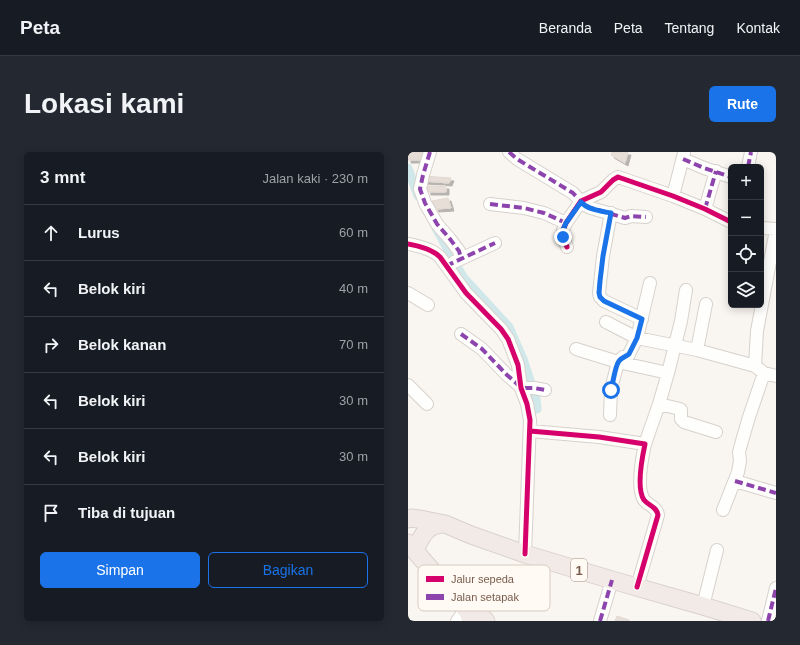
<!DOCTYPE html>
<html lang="id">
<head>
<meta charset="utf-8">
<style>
	:root { --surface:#171b24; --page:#242831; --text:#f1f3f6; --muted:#9ea1a6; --line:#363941; --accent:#1a73e8 }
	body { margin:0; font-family:Helvetica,sans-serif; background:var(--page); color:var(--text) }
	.controls { position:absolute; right:12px; top:12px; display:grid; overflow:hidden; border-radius:6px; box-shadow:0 2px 10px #0003 }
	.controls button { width:36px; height:36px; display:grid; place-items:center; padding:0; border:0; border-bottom:1px solid var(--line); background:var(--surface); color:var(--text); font:20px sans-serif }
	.stop { position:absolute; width:12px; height:12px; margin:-9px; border:3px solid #1a73e8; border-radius:50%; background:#fff }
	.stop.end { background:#1a73e8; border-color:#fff; box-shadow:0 1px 4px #0008 }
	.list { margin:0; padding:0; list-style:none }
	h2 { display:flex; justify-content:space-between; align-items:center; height:52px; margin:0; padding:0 16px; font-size:17px }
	h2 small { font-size:13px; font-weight:400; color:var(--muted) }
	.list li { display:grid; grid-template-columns:26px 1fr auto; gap:12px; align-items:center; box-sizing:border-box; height:56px; padding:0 16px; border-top:1px solid var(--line) }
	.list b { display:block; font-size:15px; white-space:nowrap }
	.list em { font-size:13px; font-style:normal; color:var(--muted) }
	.actions { display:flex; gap:8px; padding:12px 16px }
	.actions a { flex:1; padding:9px 0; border:1px solid var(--accent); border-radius:6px; text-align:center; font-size:14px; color:var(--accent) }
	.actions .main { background:var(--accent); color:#fff }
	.icon { flex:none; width:22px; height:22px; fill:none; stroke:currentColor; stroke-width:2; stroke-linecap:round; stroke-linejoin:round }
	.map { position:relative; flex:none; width:368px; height:469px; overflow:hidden; border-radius:6px }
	header { display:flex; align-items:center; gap:24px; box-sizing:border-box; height:56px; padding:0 20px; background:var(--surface); border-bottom:1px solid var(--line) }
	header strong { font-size:19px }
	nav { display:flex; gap:22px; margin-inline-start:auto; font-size:14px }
	.intro { display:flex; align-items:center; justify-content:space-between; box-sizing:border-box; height:96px; padding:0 24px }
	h1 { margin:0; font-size:28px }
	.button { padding:10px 18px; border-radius:6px; background:var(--accent); color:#fff; font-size:14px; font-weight:700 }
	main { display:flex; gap:24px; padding:0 24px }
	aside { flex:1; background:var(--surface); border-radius:6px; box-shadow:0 2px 10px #0003 }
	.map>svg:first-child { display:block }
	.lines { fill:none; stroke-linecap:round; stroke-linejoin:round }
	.canal { stroke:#d0e8ea; stroke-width:9 }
	.building { fill:#e6ded7; stroke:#e2d8d2; filter:url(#shadow) }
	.minor-casing { stroke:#d7d1cb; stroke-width:14 }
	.highway-casing { stroke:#dad1cc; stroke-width:19 }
	.minor { stroke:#fefefd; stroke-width:12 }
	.highway { stroke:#f2eae7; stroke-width:17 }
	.quiet { stroke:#8e44ad; stroke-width:4; stroke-dasharray:8 4; stroke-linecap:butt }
	.cycleway-casing { stroke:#fffaf3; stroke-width:8 }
	.cycleway { stroke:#d6006c; stroke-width:5 }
	.route { stroke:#1a73e8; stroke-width:5 }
	.labels { text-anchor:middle; stroke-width:3.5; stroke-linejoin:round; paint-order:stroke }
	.shield { fill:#fffaf3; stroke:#a28b7f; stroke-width:1 }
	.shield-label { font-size:13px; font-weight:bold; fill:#7a5c4d }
	.key { fill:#fffaf3; stroke:#d7cbc1; stroke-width:1 }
	.key-label { font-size:11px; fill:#7a5c4d }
</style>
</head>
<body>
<header>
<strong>Peta</strong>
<nav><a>Beranda</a><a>Peta</a><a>Tentang</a><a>Kontak</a></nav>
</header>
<div class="intro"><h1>Lokasi kami</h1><a class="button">Rute</a></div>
<main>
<aside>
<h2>3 mnt<small>Jalan kaki · 230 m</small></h2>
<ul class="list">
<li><svg class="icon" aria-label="ahead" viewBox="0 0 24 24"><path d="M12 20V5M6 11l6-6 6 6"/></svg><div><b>Lurus</b></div><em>60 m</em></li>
<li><svg class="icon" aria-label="left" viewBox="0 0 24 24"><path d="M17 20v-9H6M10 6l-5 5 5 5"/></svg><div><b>Belok kiri</b></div><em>40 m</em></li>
<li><svg class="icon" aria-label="right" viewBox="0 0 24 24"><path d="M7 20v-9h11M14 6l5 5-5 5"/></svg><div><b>Belok kanan</b></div><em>70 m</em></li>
<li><svg class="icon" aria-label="left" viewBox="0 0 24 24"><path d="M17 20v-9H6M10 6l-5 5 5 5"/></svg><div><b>Belok kiri</b></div><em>30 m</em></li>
<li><svg class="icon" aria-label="left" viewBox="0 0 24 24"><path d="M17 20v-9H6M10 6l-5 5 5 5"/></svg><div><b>Belok kiri</b></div><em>30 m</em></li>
<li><svg class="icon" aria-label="arrive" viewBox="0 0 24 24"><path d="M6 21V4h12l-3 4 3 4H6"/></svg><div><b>Tiba di tujuan</b></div></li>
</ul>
<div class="actions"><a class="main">Simpan</a><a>Bagikan</a></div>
</aside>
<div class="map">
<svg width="368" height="469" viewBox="0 0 368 469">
	<defs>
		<filter id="shadow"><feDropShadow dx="3" dy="3" stdDeviation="0" flood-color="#0004"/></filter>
	</defs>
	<rect width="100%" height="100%" fill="#f9f5f0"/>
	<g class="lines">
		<path class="canal" d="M0,16L10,44
			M28,76L55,125L101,175L115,207L128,247L129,257"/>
	</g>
	<path class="building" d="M0,0H18L19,8H0Z
		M204,0H220L217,11L203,3Z
		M16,24L43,26L41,31L16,29Z
		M19,34H38V40H20Z
		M40,46L43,56L28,57L24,49Z
		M209,464L221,468V469H207Z"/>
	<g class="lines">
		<defs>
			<path id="minor" d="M22,0L15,23L12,37L17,51L29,72L42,87L51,99L53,106
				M101,0L109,7L165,41L176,53L183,56L217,66L223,64L238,65
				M275,7L296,16L323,25
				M340,15L343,0
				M265,44L276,1
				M82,52L116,56L136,61L158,71
				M297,57L308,19
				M203,61L195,104L191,141L192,145L196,149L234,167
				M353,76L368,77
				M0,92C11,94 24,97 32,105L58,141L93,177L100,187L110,213L113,236L119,252L122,268L117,402
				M159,95L155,85V78L158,71L173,49L193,40L205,28L210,25L265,44L297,57L323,70
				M46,110L87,91
				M0,141L20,153
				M198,170L229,186L289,198L347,214L356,221L368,224
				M53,182L74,197L99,223L114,236H126L137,238
				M168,197L210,210L260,221
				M289,198L298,152
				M347,214L349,179L368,78
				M0,233L19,252
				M251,252L272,257L273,258V267L276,270L308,280
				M202,263L203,237L210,210L215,205L220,204L229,186L242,131
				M122,279L191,285L237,292C234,306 228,336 236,348C241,354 249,355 250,363L229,435
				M237,292L251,252L260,221L273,169L278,138
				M327,329L368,341
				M315,358L330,320L332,309L331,300L334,289L341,265L356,221
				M295,454L309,398
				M49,469L57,458
				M192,469L204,428
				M360,469L368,436"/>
			<path id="highway" d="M0,367L3,366L17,368L37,372L63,383L117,402L204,428L295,454L344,469
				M0,391L60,460L63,469
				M7,398C14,383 19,372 37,372
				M60,460L73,464L78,469"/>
		</defs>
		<use href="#minor" class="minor-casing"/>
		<use href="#highway" class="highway-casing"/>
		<use href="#minor" class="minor"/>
		<use href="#highway" class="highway"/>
		<path class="quiet" d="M22,0L15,23L12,37L17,51L29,72L42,87L51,99L53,106
			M101,0L109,7L165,41L176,53L183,56L217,66L223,64L238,65
			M275,7L296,16L323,25
			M340,15L343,0
			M82,52L116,56L136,61L158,71
			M297,57L308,19
			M38,114L87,91
			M53,182L74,197L99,223L114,236H126L137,238
			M327,329L368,341
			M192,469L204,428
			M360,469L368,436"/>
		<defs>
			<path id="cycleway" d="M0,92C11,94 24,97 32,105L58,141L93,177L100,187L110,213L113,236L119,252L122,268L117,402
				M159,95L155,85V78L158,71L173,49L193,40L205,28L210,25L265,44L297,57L323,70
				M122,279L191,285L237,292C234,306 228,336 236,348C241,354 249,355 250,363L229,435"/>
		</defs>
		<use href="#cycleway" class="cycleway-casing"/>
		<use href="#cycleway" class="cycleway"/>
	</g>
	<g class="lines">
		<path class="route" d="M155,85V78L158,71L173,50C180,58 193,59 203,61L195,104L192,129L191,141L192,145L196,149L234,167L229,186L221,202C218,205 214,205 211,209C207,214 205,231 203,238"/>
	</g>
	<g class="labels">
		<rect class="shield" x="163" y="407" width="16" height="22" rx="3"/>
		<g class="shield-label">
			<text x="171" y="423">1</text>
		</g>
	</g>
	<rect x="10" y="413" width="132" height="46" rx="6" class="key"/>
	<rect x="18" y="424" width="18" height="6" fill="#d6006c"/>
	<rect x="18" y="442" width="18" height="6" fill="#8e44ad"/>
	<g class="key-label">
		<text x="43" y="431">Jalur sepeda</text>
		<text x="43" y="449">Jalan setapak</text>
	</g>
</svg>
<div class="controls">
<button>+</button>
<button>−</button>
<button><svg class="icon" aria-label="locate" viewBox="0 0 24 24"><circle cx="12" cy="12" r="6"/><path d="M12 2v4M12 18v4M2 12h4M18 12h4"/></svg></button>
<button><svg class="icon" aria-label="layers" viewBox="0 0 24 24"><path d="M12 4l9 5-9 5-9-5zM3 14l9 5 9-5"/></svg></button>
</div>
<div class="stop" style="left:203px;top:238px"></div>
<div class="stop end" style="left:155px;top:85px"></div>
</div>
</main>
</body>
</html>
